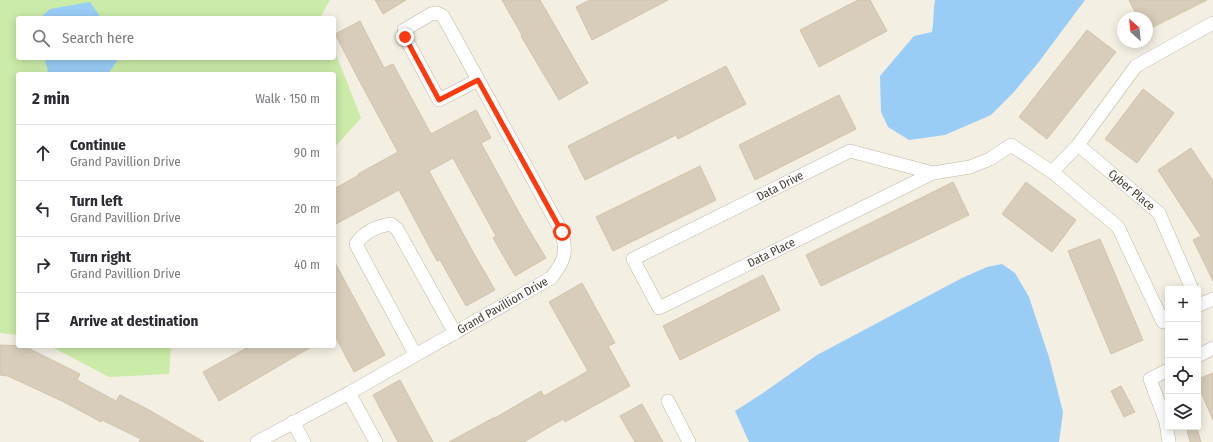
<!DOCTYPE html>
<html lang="en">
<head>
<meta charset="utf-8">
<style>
	:root { --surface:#fff; --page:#f7f7f7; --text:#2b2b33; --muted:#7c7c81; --line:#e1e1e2 }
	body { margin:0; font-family:"Fira Sans Condensed",sans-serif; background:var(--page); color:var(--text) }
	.controls { position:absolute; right:12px; bottom:12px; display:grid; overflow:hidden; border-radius:4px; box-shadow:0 2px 10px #0003 }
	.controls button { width:36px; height:36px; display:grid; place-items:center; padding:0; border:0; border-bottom:1px solid var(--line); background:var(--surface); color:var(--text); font:20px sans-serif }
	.compass { position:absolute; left:1117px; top:12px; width:36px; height:36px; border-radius:50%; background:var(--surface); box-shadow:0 2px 10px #0003; rotate:333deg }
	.stop { position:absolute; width:12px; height:12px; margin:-9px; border:3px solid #ff390e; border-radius:50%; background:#fff }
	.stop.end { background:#ff390e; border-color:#fff; box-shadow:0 1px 4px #0008 }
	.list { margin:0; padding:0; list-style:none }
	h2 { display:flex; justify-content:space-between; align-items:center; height:52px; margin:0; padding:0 16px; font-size:17px }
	h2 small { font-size:13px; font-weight:400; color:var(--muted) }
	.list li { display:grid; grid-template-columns:26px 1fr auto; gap:12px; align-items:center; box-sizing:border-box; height:56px; padding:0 16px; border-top:1px solid var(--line) }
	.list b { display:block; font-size:15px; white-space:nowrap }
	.list p { margin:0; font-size:13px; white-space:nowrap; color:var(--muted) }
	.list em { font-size:13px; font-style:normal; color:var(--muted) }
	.icon { flex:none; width:22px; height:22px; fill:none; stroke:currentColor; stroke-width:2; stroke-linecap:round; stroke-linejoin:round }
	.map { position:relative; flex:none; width:1213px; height:442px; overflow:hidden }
	.search { position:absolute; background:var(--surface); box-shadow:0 2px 10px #0003; left:16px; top:16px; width:320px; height:44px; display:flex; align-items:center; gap:10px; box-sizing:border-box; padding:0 14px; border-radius:4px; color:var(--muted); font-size:15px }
	.panel { position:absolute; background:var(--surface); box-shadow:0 2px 10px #0003; left:16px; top:72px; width:320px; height:276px; border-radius:4px }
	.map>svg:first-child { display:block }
	.green { fill:#cbeba8 }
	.water { fill:#99cdf6 }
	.building { fill:#d8cdba; stroke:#d1c3aa }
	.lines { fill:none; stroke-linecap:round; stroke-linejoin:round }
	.minor-casing { stroke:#bfb7a5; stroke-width:14 }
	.minor { stroke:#fff; stroke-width:13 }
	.route { stroke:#ff390e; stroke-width:5 }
	.labels { text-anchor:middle; stroke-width:3; stroke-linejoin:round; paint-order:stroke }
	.street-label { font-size:12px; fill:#453e33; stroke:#fff }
</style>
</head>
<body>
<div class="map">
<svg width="1213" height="442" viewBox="0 0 1213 442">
	<rect width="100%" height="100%" fill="#f3efe3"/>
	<path class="green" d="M0,0H330L321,16L322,18H18V58H334V49L361,118L334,148V74H18V335L0,333Z
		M50,346H171L169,374L109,377Z"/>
	<path class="water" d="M935,0H1085L1038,63L1013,93L991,115L945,135L909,140L888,127L881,112L880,76L914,36L932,32C934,21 933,11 935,0Z
		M90,2L101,18H40L50,9Z
		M44,58H119L108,74H47L48,70Z
		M1002,264L1015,273L1029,297L1049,357L1063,412L1059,442H749L735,411L763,393L817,355L962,278L987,267Z"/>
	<path class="building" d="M375,0H406L383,14Z
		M502,0H540L588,83L559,100L521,36L522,35Z
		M590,0H668L592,40L576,7Z
		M858,0H870L887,31L819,67L800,30Z
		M1129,0H1207L1147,30V18H1138Z
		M360,21L384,68L393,64L431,134L476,110L491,138L481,143L523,220L546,258L515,276L493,238L496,236L453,158L429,171L473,252L495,290L466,306L440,260L437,261L399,190L334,225V189L359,175L358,174L398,152L360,82L335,34Z
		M1087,30L1116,52L1047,139L1019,117Z
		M726,66L746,104L678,139L676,135L585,180L568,146Z
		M1143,89L1174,113L1137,163L1105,139Z
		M839,95L856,129L755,180L739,145Z
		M1191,148L1213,181V281L1193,240L1201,236L1158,170Z
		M700,166L716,200L613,251L596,217Z
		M953,182L969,215L821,286L806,255Z
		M1026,182L1076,220L1052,252L1002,214Z
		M1100,239L1143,340L1111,354L1068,251Z
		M334,261L385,355L354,372L334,334Z
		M763,275L780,310L680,360L663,326Z
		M582,283L615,343L608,346L630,386L565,422L563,419L524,442H449L495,417V418L541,391L544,396L588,371L549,302Z
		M0,345L24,346L80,374L77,380L116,401L120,395L149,410L204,442H139L141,439L102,420L101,422L64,402L8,376L0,375Z
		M250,346H313L219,401L203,372Z
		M1213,373V420L1198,385V379Z
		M400,380L433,442H398L373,395Z
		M1121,386L1135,412L1124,417L1111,391Z
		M642,404L663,442H635L620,416Z
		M1197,428L1201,442H1190L1187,430Z"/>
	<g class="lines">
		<defs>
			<g id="minor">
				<path d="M1078,145L1136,66L1213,23"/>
				<path d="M1051,171L1118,227L1163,322L1168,319"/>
				<path id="s1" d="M933,173L850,151L633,259L659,308L933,173L970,167L990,159L1011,145L1052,172L1078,145L1159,213L1192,289"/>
				<path d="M1198,302L1199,305L1213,299"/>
				<path d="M415,354L359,250L356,244C364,232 378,226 391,224L397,229L455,333"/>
				<path d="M1198,356L1213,348"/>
				<path d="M1168,370L1150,379L1166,422L1169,442"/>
				<path d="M349,393L376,442"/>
				<path d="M668,401L689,442"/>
				<path d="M293,422L304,442"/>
				<path id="s2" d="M257,442L349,393L551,278C565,260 567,254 562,232L443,16L437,13L431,14L404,30L405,37L439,100L478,80"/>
			</g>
		</defs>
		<use href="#minor" class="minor-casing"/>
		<use href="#minor" class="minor"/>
	</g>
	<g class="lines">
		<path class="route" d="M405,37L439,100L478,80L562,232"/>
	</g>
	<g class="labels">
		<g class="street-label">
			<text transform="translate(780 186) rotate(-27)" y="4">Data Drive</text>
			<text dy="4" stroke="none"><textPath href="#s1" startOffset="930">Cyber Place</textPath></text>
			<text dy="4" stroke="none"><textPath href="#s1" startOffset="509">Data Place</textPath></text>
			<text dy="4" stroke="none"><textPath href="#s2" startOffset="281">Grand Pavillion Drive</textPath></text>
		</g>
	</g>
</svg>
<div class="controls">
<button>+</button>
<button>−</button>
<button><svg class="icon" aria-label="locate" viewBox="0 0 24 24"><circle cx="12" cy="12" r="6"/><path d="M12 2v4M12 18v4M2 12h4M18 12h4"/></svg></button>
<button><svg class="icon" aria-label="layers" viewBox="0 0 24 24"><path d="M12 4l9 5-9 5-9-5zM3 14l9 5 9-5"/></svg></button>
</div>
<svg class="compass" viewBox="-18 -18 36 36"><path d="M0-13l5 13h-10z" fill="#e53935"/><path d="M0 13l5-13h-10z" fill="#7c7c81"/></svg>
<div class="stop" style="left:562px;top:232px"></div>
<div class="stop end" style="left:405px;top:37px"></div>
<div class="search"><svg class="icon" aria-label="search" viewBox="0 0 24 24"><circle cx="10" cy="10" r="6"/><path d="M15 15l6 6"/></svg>Search here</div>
<section class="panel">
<h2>2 min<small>Walk · 150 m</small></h2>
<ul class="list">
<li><svg class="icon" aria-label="ahead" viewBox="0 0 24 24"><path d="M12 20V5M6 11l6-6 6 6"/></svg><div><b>Continue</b><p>Grand Pavillion Drive</p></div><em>90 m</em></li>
<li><svg class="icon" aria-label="left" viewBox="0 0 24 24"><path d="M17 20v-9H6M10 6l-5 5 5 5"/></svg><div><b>Turn left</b><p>Grand Pavillion Drive</p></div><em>20 m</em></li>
<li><svg class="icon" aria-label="right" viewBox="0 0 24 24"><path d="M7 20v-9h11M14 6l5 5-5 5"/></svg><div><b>Turn right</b><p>Grand Pavillion Drive</p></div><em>40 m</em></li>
<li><svg class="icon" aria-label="arrive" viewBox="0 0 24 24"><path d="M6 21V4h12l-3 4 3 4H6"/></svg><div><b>Arrive at destination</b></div></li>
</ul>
</section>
</div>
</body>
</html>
